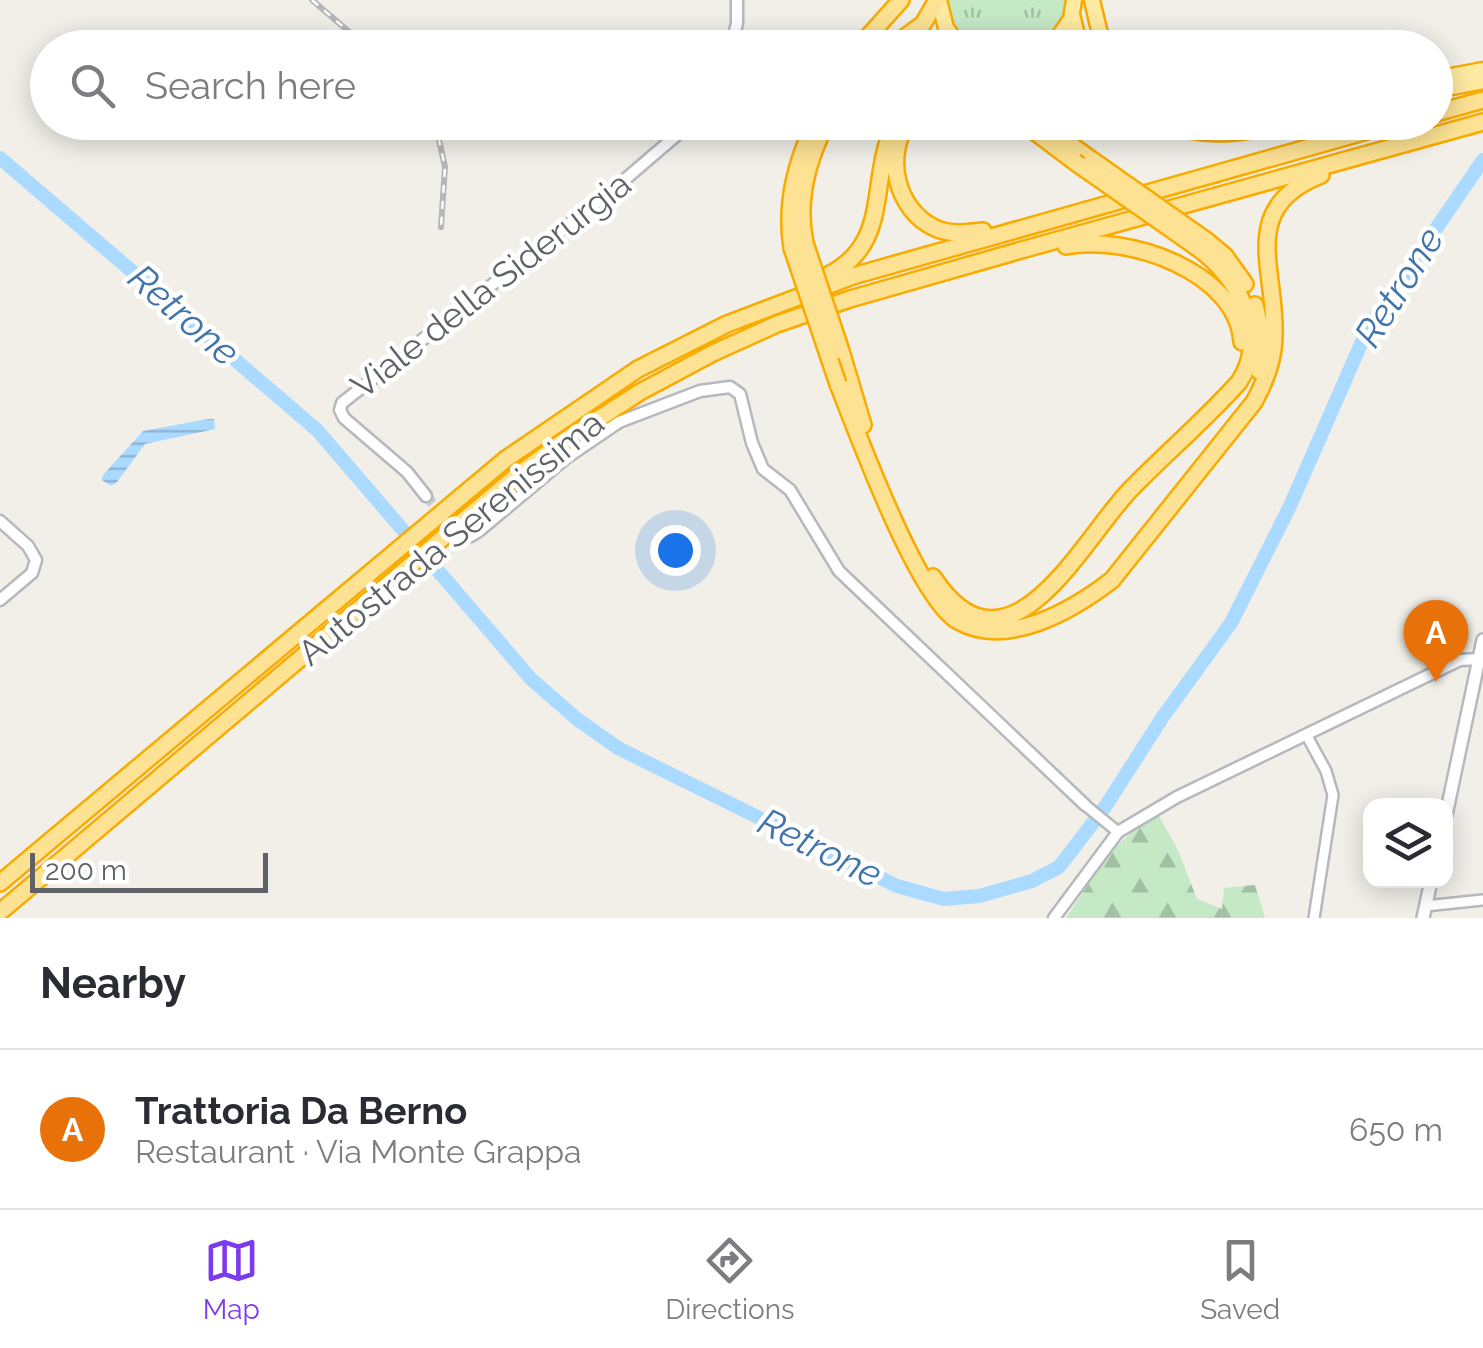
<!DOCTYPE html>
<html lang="en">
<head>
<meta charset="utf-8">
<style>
	:root { --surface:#fff; --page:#f7f7f7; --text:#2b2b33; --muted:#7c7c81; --line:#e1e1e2; --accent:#7c3aed }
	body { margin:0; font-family:Raleway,sans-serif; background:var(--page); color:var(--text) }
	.controls { position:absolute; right:30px; bottom:30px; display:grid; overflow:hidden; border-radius:20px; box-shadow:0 5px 25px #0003 }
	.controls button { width:90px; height:90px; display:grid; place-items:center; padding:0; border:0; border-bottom:2px solid var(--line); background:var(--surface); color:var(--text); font:50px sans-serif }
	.scale { position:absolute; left:30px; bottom:25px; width:238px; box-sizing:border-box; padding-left:10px; border:5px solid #5f6368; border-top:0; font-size:28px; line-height:35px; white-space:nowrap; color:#5f6368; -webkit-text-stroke:8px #fff; paint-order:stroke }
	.you { position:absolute; left:675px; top:550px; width:35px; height:35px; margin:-25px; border:8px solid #fff; border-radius:50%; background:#1a73e8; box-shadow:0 0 0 15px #1a73e833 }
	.badge { display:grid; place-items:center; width:65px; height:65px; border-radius:50%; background:var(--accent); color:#fff; font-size:32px; font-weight:700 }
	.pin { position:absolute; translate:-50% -82px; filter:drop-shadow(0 2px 5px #0008) }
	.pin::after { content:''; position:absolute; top:52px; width:35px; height:30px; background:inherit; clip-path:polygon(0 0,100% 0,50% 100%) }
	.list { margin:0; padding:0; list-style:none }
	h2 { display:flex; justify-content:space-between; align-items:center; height:130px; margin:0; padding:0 40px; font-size:42px }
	h2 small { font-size:32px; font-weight:400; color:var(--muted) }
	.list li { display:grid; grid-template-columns:65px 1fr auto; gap:30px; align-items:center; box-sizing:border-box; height:160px; padding:0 40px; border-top:2px solid var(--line) }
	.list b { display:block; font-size:38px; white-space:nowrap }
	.list p { margin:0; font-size:32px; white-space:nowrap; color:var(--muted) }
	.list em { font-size:32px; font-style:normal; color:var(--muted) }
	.icon { flex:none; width:55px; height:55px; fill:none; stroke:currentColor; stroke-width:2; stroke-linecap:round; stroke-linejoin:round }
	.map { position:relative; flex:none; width:1483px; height:918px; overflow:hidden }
	.search { position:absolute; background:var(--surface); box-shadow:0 5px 25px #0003; left:30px; right:30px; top:30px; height:110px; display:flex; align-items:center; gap:25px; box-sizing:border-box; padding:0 35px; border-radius:55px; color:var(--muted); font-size:38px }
	.sheet { height:290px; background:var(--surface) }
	nav { display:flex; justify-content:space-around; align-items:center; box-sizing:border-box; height:140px; border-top:2px solid var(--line); background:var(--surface); font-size:28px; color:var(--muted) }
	nav a { display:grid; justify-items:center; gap:5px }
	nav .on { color:var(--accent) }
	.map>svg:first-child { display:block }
	.grass { fill:url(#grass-tufts) }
	.forest { fill:url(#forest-firs) }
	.water { fill:url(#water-rules) }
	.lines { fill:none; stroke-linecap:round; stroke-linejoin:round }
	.river { stroke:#aadaff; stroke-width:14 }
	.tertiary-tunnel { stroke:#ccccc8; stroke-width:10; stroke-dasharray:10 5; stroke-linecap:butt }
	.minor-casing { stroke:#b5b8bc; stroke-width:14 }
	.tertiary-casing { stroke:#b5b8bc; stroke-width:15 }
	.secondary-casing { stroke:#b6babf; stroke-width:16 }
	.trunk-casing { stroke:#f9ab00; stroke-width:19 }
	.motorway-casing { stroke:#f9ab00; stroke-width:20 }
	.minor { stroke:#fff; stroke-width:9 }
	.tertiary { stroke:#fff; stroke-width:10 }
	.secondary { stroke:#fff; stroke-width:11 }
	.trunk { stroke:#feeaa1; stroke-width:14 }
	.motorway { stroke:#fde293; stroke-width:15 }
	.rail-casing { stroke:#b6b7b8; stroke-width:6 }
	.rail { stroke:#fff; stroke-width:2.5; stroke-dasharray:8; stroke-linecap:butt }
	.motorway-bridge-casing { stroke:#f9ab00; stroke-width:20; stroke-linecap:butt }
	.motorway-bridge { stroke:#fde293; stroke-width:15 }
	.labels { text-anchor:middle; stroke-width:9; stroke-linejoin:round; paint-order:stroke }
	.street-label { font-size:35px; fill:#5f6368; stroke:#fff }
	.water-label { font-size:38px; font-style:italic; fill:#4174aa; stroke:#fff }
</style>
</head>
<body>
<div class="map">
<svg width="1483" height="918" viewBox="0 0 1483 918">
	<defs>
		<pattern id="grass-tufts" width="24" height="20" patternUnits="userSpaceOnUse" patternTransform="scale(2.5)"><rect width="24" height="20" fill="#c5e8c5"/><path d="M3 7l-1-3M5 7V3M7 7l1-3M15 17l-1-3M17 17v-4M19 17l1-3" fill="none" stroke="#a3c0a4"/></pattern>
		<pattern id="forest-firs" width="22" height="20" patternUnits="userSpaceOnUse" patternTransform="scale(2.5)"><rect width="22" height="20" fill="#c5e8c5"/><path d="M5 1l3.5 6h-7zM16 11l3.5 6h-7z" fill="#a3c0a4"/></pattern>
		<pattern id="water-rules" width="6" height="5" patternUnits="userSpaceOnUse" patternTransform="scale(2.5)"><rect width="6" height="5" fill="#aadaff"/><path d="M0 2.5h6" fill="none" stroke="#8eb4d2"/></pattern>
	</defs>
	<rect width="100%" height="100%" fill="#f1efe8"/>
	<path class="grass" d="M945,0H1067C1063,21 1057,33 1042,47L969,48C954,33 948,21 945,0Z"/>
	<path class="forest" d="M1156,811L1178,850L1197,899L1222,909L1224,888L1255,885L1265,918H1066L1109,853Z"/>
	<path class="water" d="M208,419H214L215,429L145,444L117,482L111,486L102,480L103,475L143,431Z"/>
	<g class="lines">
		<path class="river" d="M0,158L317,430L531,679L577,719L618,748L897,886L944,899L979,896L1032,881L1059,867L1105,807L1162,718L1231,623L1290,506L1368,328L1483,160"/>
		<path class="tertiary-tunnel" d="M426,496L457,532"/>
		<defs>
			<path id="minor" d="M1307,736L1326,771L1333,795L1314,918
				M1085,805L1118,832
				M1425,906L1483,900"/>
			<path id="tertiary" d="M731,48L737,23V0
				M426,496L407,472L344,418L340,410L342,403L615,188L692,122
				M0,521L28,546L36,560L32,573L0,600
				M458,532L471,536L479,531L566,458L619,422L700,391L730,387L740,394L752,443L763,469L790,490L839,571L1085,805
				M1054,918L1118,832L1177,797L1460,660L1479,659"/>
			<path id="secondary" d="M1446,815L1483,640
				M1423,918L1431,881"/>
			<path id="trunk" d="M939,0L946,28L961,48
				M1092,0L1099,30L1107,48
				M1072,14L1080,48
				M1051,48L1071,19L1074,0
				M1436,79L1483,70
				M1436,90L1483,81
				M1160,122C1205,140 1245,134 1291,122"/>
			<path id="motorway" d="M858,48L901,0
				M890,48L923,24L937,0
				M917,48L929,45L954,48
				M1436,113L1483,100
				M908,122C884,156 896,210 935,228C950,235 967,233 983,231
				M1022,122L1075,162
				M1039,122L1092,160
				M1207,241L1225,256L1245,284
				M805,243C796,200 807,160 827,122
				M1066,246C1127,234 1237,271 1242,342
				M792,248C785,203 796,163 815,122
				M820,279C891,249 869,189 891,133
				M1255,305L1263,340L1259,371
				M841,351L863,425
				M838,384C857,432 918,599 958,621C1007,649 1073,610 1112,580L1254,402C1265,382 1274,359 1274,336C1277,270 1237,208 1321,175
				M933,577C1008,691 1081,541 1130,490C1166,453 1205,420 1239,382C1271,334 1237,275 1195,246
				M0,883L506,459L638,369L727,324L853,276L1399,122
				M0,912L515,477L561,443L640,392L713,353L777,324L850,299L1025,249L1483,122"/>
		</defs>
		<use href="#minor" class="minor-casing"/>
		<use href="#tertiary" class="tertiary-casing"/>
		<use href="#secondary" class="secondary-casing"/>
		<use href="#trunk" class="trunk-casing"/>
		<use href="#motorway" class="motorway-casing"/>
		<use href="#minor" class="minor"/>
		<use href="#tertiary" class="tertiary"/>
		<use href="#secondary" class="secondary"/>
		<use href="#trunk" class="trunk"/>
		<use href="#motorway" class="motorway"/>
		<defs>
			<path id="rail" d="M312,0L368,48
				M435,122L445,167L441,227"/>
		</defs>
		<use href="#rail" class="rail-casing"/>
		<use href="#rail" class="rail"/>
		<defs>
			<path id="motorway-bridge" d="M1092,160L1207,241
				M1075,162L1195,246
				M805,243L841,351
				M792,248L838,384"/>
		</defs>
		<use href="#motorway-bridge" class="motorway-bridge-casing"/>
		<use href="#motorway-bridge" class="motorway-bridge"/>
	</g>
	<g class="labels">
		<g class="street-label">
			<text transform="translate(491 285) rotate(-38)" y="12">Viale della Siderurgia</text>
			<text transform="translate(451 538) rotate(-39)" y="12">Autostrada Serenissima</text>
		</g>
		<g class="water-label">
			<text transform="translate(1399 287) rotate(-58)" y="13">Retrone</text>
			<text transform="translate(184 315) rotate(41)" y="13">Retrone</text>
			<text transform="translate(820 848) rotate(26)" y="13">Retrone</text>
		</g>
	</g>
</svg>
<div class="controls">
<button><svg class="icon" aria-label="layers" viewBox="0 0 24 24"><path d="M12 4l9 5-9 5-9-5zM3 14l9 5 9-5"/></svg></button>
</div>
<div class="scale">200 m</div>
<div class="you"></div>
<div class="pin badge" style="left:1436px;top:682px;background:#e8710a">A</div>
<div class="search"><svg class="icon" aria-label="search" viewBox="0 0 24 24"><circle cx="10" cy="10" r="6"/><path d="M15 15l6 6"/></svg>Search here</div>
</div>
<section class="sheet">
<h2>Nearby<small></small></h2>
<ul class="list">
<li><span class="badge" style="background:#e8710a">A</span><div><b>Trattoria Da Berno</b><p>Restaurant · Via Monte Grappa</p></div><em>650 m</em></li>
</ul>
</section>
<nav>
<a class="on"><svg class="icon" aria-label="map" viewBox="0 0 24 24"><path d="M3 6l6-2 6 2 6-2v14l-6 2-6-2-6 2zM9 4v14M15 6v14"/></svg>Map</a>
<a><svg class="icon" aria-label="directions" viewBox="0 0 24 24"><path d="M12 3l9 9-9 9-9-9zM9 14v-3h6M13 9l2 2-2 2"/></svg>Directions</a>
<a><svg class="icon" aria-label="saved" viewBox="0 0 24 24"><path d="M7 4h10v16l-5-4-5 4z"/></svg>Saved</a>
</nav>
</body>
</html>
